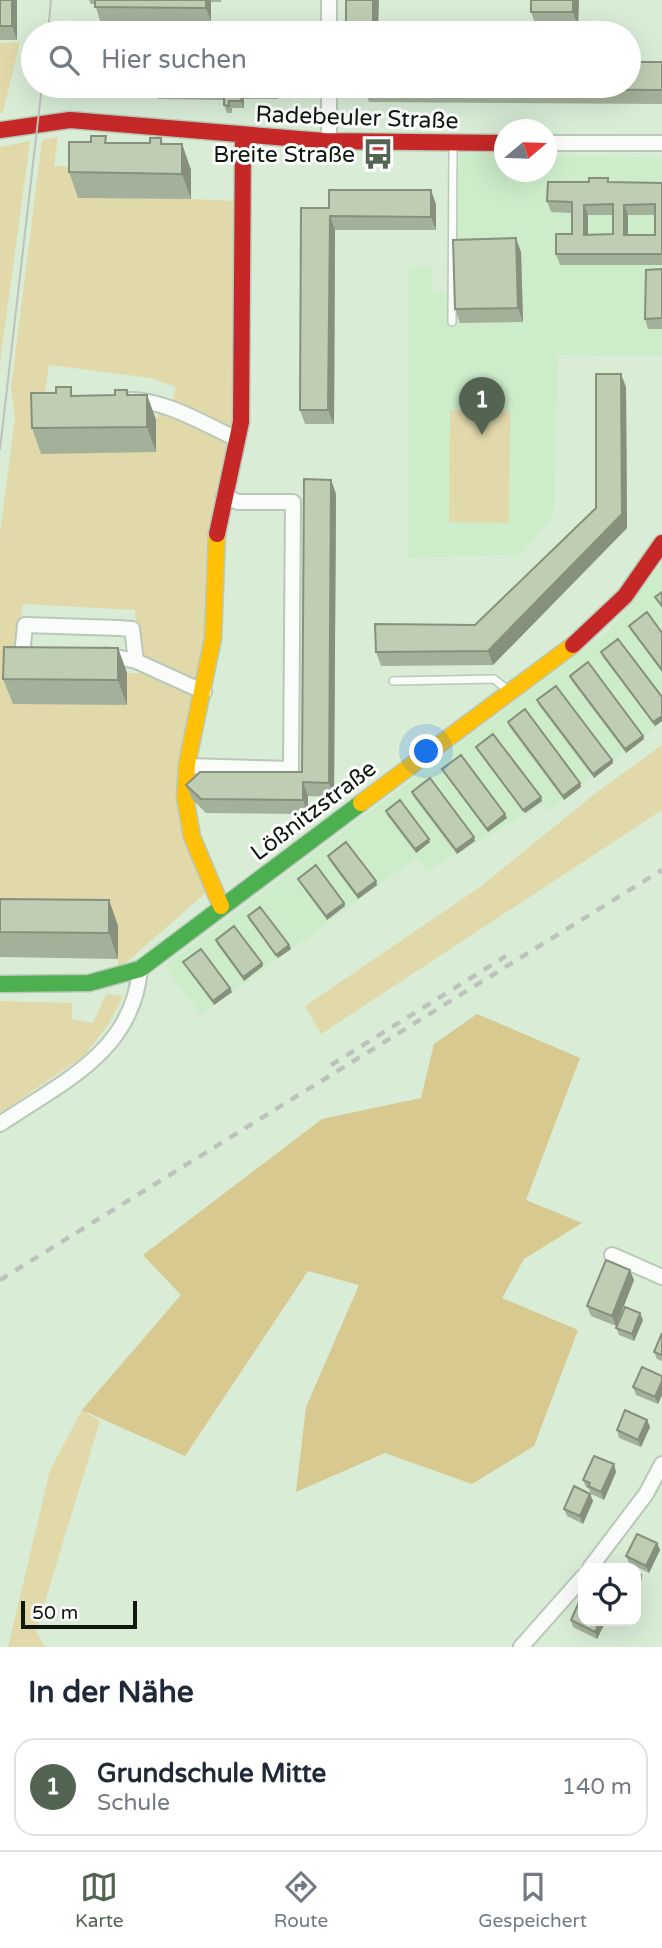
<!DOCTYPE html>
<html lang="de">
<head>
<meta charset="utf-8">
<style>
	:root { --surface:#fff; --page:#f6f6f7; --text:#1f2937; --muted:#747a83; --line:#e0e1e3; --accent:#546453 }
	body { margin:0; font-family:"Varela Round",sans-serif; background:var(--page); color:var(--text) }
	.controls { position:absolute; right:21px; bottom:21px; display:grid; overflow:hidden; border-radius:14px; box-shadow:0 7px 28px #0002 }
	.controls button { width:63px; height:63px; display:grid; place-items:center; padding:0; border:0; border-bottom:2px solid var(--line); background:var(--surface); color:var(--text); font:35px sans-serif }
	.compass { position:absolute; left:494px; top:119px; width:63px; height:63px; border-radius:50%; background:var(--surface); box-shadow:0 7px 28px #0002; rotate:71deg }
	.scale { position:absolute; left:21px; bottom:18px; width:116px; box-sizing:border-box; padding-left:7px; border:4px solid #0d1a0d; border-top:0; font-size:19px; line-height:24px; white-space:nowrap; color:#0d1a0d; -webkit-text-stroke:5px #fff; paint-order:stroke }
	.you { position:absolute; left:427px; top:752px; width:24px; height:24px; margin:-18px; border:5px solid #fff; border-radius:50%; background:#1a73e8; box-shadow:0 0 0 10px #1a73e833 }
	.badge { display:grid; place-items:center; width:46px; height:46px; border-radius:50%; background:var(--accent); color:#fff; font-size:23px; font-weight:700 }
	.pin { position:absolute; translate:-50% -58px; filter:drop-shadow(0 2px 4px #0008) }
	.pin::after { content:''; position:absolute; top:37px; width:24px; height:21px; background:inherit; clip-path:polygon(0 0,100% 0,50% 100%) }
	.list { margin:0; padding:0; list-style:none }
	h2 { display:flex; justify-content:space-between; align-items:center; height:91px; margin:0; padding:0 28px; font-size:30px }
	h2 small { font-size:23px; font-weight:400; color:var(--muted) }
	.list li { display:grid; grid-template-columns:46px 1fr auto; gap:21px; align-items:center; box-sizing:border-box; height:98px; margin:0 14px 14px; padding:0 14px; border:2px solid var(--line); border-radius:21px }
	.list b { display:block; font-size:26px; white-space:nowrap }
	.list p { margin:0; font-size:23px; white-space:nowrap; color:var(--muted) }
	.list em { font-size:23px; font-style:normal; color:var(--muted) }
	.icon { flex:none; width:38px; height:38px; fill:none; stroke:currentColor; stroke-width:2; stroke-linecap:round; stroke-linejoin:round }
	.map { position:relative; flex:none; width:662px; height:1647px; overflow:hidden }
	.search { position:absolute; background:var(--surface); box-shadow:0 7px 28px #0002; left:21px; right:21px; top:21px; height:77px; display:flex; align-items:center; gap:18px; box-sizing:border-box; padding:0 24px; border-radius:38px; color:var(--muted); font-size:26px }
	.sheet { height:203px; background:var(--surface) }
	nav { display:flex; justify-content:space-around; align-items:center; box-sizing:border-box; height:98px; border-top:2px solid var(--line); background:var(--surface); font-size:19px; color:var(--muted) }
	nav a { display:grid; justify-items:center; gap:4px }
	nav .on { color:var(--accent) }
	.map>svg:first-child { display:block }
	.built { fill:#ccecca }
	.green { fill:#e2d9ab; fill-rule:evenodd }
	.forest { fill:#d7c98f }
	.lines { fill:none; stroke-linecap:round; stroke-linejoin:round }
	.lane-casing { stroke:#b9c8b8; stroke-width:10 }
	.street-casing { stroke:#b9c8b8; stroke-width:18 }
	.fast-casing { stroke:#b9c8b8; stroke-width:19 }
	.slow-casing { stroke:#b9c8b8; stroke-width:19 }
	.jam-casing { stroke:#b9c8b8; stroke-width:19 }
	.lane { stroke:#f9fcf9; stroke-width:7 }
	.street { stroke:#f9fcf9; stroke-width:14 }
	.fast { stroke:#4caf50; stroke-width:16 }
	.slow { stroke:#ffc107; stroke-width:16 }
	.jam { stroke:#c62828; stroke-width:16 }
	.tram { stroke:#bdc2bc; stroke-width:2 }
	.rail { stroke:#bdc2bc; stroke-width:4.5; stroke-dasharray:9 9; stroke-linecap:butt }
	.wall { fill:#a4b19a; fill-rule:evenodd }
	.shaded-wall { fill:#86907d }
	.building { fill:#bfceb3; stroke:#86907d; stroke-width:2; fill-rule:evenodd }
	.labels { text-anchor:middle; stroke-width:6; stroke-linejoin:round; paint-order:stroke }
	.street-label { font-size:23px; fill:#0d1a0d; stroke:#fff }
	.poi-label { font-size:23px; fill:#0d1a0d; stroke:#fff; text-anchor:end }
</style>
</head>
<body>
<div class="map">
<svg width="662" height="1647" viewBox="0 0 662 1647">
	<rect width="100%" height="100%" fill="#d8ecd6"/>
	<path class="built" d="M459,153L504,154V172H546L547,155L662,158V356L558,355L554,514L522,554L408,558V268L432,265L433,293L455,291Z
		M662,563V722L549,811L543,804L427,871L416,858L201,1015L165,966L608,631Z"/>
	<path class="green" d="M20,42L3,112L0,113V43Z
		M58,137L54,166L79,167L191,199L238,201L231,437L211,637L184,798L211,888L118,970V926L0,924V533L15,418L11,388L42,140ZM49,365L151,378L176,387L170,412L161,409L156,420L41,454V419ZM23,604L135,610C137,633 139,652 152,673H127V705L13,672Z
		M30,141L0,363V147Z
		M450,410L510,411L509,523L449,522Z
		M662,745V810L321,1034L305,1006L480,887L597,792Z
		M106,994L123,996L108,1025L84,1056L0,1113V1001L72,1003V1019L93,1023Z
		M82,1410L100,1421L36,1631L45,1647H8L50,1470Z"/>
	<path class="forest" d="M477,1014L580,1058L526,1200L582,1223L524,1259L502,1298L578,1330L534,1446L472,1484L385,1453L296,1492L306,1407L359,1285L308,1271L185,1456L82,1410L181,1295L143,1255L322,1119L421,1098L434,1044Z"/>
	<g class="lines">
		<defs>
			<path id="lane" d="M452,322L453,145
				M393,681L494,679L509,691"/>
			<path id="street" d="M329,33V0
				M329,141V86
				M546,143H662
				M131,400C168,401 204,424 237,439
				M105,655L136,661L204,692
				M32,656H22L25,625L119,628L132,629L136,661
				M187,766L291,769L293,502H238L224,496
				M0,1124C62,1082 133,1052 140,969
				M612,1255L662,1277
				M590,1568L646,1494L662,1464
				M521,1647L583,1577"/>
			<path id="fast" d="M0,984L89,983L140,969L361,803"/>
			<path id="slow" d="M217,534L213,638L187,764L185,797L192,837L221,906
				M361,803L573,645"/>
			<path id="jam" d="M0,130L70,120L324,141L504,143
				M217,534L241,422L243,136
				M573,645L625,596L662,543"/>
		</defs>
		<use href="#lane" class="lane-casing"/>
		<use href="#street" class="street-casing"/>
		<use href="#fast" class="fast-casing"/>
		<use href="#slow" class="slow-casing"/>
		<use href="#jam" class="jam-casing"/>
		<use href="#lane" class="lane"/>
		<use href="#street" class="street"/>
		<use href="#fast" class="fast"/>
		<use href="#slow" class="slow"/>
		<use href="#jam" class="jam"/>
		<path class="tram" d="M48,33L51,0
			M0,449L42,86"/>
		<path class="rail" d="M331,1065L506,956
			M0,1280L662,870"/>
	</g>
	<path class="wall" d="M0,0H17V40H0Z
		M89,0H221V2H211V21H100L95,4H91Z
		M531,0H579L578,26H536L531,12Z
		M662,62V104L369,102L364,88Z
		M278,86V99H244V108H232V113H227L224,105V100L158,99L155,91Z
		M161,138L163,144H182L191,170V199L78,198L69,172L108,143H150Z
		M610,182L662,183V265H560L556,254L572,234V213L551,212L547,201ZM588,215H613V234L588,235ZM628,215H655V235H628Z
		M436,204V230H335L334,424H305L300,410L329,208Z
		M521,252L523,322L460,323L455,309Z
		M662,269V329H648L645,319Z
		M626,387L627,528L493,665L381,666L376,652L475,625L596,508Z
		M147,395L156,420V452L41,454L32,428L74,396Z
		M331,480L336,494L334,797L308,796V814L206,813L192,799L186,785L302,772Z
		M629,626L662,633V672L630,629Z
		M118,648L127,673V705L13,704L3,679Z
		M601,652L662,697V721L655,726L602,656Z
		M570,676L644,739L626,753L571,680Z
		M537,700L612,760L613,763L594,778L538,704Z
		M508,722L580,783L581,787L564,800L509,726Z
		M476,747L542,801L525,813L477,750Z
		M442,769L507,818L488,832L444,773Z
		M412,792L475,841L457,854L413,796Z
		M386,811L430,842L416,853L387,815Z
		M328,856L377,885L358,899L329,860Z
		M298,879L344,903L345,906L327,920L299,882Z
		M0,899L109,900L118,926V959L0,957Z
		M248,916L289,945L291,949L278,958L249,920Z
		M216,940L263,966L244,981L217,944Z
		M183,962L232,992L214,1005L185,965Z
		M634,1280L616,1326L591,1316L587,1306Z
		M643,1320L634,1341L619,1335L616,1328Z
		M662,1333V1361L657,1359L654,1352Z
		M662,1376V1395L658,1404L636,1395L633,1387Z
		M647,1420L650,1427L641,1447L619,1438L617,1430Z
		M616,1472L604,1500L591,1494L589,1489L586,1487L583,1480Z
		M590,1494L593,1501L583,1524L567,1516L564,1509Z
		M657,1543L660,1550L649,1573L629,1563L626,1556Z
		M571,1620L583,1621H606L597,1639L573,1627Z"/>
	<path class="shaded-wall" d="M12,0H17V40L12,26Z
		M206,0H210L211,2V21L206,8Z
		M373,0H379L378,33H373Z
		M573,0H579L578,26L573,12Z
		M275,86H278V99L275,92Z
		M242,92L244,99V108L241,101Z
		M182,144L191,170V199L182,174Z
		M431,190L436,204V230L431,217Z
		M584,205L588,215V245L584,235Z
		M624,205L628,215V246L624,235Z
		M330,216L335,230L334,424L328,410Z
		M516,238L521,252L523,322L518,308Z
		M621,374L626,387L627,528L493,665L488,651L622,514Z
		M147,395L156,420V452L147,427Z
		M331,480L336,494L334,797L329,783Z
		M118,648L127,673V705L118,680Z
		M662,716V721L655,726L653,722Z
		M643,736L644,739L626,753L625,749Z
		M612,760L613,763L594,778L593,774Z
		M303,782L308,796V814L303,800Z
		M580,783L581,787L564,800L563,796Z
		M541,797L542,801L525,813L523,810Z
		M505,814L507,818L488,832L487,829Z
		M474,837L475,841L457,854L456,850Z
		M429,839L430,842L416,853L415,849Z
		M376,881L377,885L358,899L357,895Z
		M109,900L118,926V959L109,933Z
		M344,903L345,906L327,920L326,916Z
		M289,945L291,949L278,958L276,955Z
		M262,963L263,966L244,981L243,977Z
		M230,988L232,992L214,1005L213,1001Z
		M630,1270L634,1280L616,1326L612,1316Z
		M640,1313L643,1320L634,1341L632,1334Z
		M662,1381V1395L658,1404L655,1397Z
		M647,1420L650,1427L641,1447L638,1440Z
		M614,1464L616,1472L604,1500L601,1492Z
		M590,1494L593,1501L583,1524L580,1516Z
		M657,1543L660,1550L649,1573L646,1566Z
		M641,1575L642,1578L637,1589L636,1585Z
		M600,1621H606L597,1639L595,1632Z"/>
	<path class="building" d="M0,0H12V26H0Z
		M95,0H206V8L95,7Z
		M346,0H373V33H346Z
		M531,0H573V12H531Z
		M629,62H662V90L364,88V86H629Z
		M155,86H275V92H242L241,101H229V106L224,105V92L155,91Z
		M91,136H106L105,143H150V138H161V144H182V174L69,172V142H91Z
		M589,178H608V182L662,183V254H556V234H572V202L547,201L548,182H589ZM613,204V234L584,235V205ZM655,204V235H624V205Z
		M329,190H431V217L330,216L328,410H300L301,208H329Z
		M516,238L518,308L455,309L453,240Z
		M662,269V318L645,319L646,270Z
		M596,374H621L622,514L488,651L376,652L375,624L475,625L596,508Z
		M56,387H71V396L115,395V390H127V395H147V427L32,428L31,393H56Z
		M304,479L331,480L329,783L303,782V800L201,799L186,785L200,772H302Z
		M662,592V606L655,597Z
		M647,612L662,633V670L629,626Z
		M618,639L662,697V716L653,722L601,652Z
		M4,647L118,648V680L3,679Z
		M588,662L643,736L625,749L570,676Z
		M556,686L612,760L593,774L537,700Z
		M525,709L580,783L563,796L508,722Z
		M493,734L541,797L523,810L476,747Z
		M461,755L505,814L487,829L442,769Z
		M430,778L474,837L456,850L412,792Z
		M400,800L429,839L415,849L386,811Z
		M346,842L376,881L357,895L328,856Z
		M316,865L344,903L326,916L298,879Z
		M0,899L109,900V933L0,932Z
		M260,907L289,945L276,955L248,916Z
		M234,926L262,963L243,977L216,940Z
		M201,949L230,988L213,1001L183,962Z
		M606,1260L630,1270L612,1316L587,1306Z
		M625,1307L640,1313L632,1334L616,1328Z
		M662,1333V1355L654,1352Z
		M642,1367L662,1376V1381L655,1397L633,1387Z
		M625,1410L647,1420L638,1440L617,1430Z
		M594,1456L614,1464L601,1492L588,1486L590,1483L583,1480Z
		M574,1486L590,1494L580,1516L564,1509Z
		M637,1534L657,1543L646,1566L626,1556Z
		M636,1572L641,1575L636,1585Z
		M580,1600L583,1602V1621H600L595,1632L571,1620Z"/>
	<defs>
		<symbol id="bus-bare" viewBox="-9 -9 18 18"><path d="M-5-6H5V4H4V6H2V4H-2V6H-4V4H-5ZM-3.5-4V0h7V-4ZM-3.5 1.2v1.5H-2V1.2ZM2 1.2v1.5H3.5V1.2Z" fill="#546453" stroke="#fff" stroke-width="2.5" paint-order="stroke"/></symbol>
	</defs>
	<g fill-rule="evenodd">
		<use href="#bus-bare" x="356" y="132" width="44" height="44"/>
	</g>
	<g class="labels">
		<g class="street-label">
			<text transform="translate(357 117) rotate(2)" y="8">Radebeuler Straße</text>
			<text transform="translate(313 810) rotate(-37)" y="8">Lößnitzstraße</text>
		</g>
		<g class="poi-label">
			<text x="355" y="162">Breite Straße</text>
		</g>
	</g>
</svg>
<div class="controls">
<button><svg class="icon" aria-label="locate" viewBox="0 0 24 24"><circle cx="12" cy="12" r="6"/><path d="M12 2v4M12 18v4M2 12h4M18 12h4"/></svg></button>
</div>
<svg class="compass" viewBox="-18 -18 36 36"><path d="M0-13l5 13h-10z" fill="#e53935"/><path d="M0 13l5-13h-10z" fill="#747a83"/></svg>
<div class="scale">50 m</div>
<div class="you"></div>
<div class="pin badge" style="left:482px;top:435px">1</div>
<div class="search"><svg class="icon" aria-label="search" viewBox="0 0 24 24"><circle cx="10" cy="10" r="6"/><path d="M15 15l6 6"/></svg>Hier suchen</div>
</div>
<section class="sheet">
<h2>In der Nähe<small></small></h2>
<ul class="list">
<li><span class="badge">1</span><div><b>Grundschule Mitte</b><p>Schule</p></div><em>140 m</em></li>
</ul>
</section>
<nav>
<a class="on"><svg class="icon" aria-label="map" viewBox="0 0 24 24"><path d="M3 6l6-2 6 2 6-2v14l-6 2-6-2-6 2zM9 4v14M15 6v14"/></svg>Karte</a>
<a><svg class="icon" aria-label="directions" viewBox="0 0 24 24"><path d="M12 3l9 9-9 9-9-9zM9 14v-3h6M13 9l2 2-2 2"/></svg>Route</a>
<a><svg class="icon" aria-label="saved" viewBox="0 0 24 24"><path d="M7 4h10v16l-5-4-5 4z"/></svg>Gespeichert</a>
</nav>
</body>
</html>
